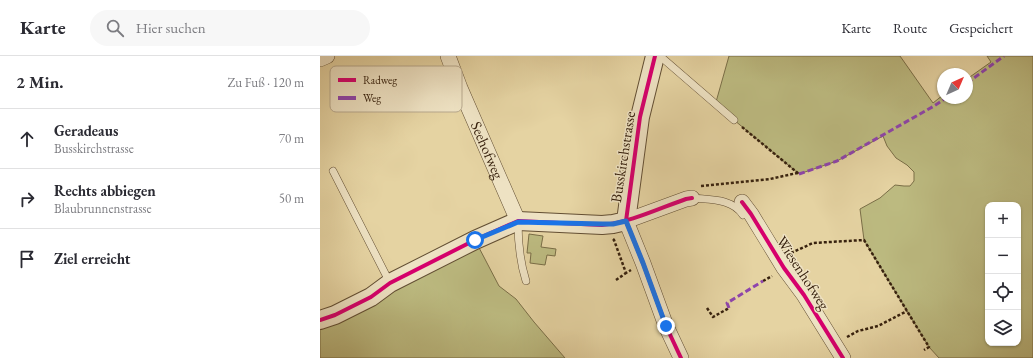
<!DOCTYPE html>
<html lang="de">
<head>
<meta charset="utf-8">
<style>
	:root { --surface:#fff; --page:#f7f7f7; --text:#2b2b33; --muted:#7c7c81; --line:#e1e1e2 }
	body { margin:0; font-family:"EB Garamond",serif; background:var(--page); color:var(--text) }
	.controls { position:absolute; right:12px; bottom:12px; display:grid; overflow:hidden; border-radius:8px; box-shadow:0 1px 3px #0004 }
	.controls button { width:36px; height:36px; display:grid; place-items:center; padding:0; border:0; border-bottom:1px solid var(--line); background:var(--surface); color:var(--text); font:20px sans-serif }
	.compass { position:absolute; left:617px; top:12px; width:36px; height:36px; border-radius:50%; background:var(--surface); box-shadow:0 1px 3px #0004; rotate:44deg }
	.stop { position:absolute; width:12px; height:12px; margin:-9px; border:3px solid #1a73e8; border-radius:50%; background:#fff }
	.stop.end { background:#1a73e8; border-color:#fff; box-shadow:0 1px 4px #0008 }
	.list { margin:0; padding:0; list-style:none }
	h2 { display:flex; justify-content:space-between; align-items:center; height:52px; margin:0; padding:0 16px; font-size:17px }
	h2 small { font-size:13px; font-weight:400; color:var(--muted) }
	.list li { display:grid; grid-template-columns:26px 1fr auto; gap:12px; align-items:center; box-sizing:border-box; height:60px; padding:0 16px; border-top:1px solid var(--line) }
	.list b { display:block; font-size:15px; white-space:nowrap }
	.list p { margin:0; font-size:13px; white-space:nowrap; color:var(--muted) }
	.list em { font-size:13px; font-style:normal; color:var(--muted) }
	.icon { flex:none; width:22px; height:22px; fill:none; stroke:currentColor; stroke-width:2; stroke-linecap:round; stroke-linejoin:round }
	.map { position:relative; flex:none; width:713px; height:302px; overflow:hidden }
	header { display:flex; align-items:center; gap:24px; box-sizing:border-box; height:56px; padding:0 20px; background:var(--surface); border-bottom:1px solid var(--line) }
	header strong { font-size:19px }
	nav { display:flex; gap:22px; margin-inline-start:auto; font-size:14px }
	.search { width:280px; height:36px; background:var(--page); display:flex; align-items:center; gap:10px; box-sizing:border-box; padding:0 14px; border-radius:22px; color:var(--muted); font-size:15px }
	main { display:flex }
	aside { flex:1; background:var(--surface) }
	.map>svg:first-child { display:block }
	.green { fill:#bcba80; stroke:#7a6e47; fill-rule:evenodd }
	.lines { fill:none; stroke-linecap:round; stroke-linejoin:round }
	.service-casing { stroke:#624e33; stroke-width:8 }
	.minor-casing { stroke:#624e33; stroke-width:16 }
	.tertiary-casing { stroke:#624e33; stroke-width:20 }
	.path { stroke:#37210e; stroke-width:2.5; stroke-dasharray:3 2; stroke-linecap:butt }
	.service { stroke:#eee2c3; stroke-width:7 }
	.minor { stroke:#eee2c3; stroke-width:15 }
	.tertiary { stroke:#eee2c3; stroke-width:18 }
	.quiet { stroke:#8e44ad; stroke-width:3; stroke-dasharray:6 3; stroke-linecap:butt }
	.cycleway-casing { stroke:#eee2c3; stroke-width:6 }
	.cycleway { stroke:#d6006c; stroke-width:4 }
	.route { stroke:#1a73e8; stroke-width:5 }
	.labels { text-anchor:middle; stroke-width:3; stroke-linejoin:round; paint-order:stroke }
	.street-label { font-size:15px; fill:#37210e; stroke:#eee2c3 }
	.key { fill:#eee2c3; stroke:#b7a88d; stroke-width:1 }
	.key-label { font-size:11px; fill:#37210e }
</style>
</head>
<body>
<header>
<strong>Karte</strong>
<div class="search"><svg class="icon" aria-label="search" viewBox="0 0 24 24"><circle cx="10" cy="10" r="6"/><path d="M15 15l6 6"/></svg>Hier suchen</div>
<nav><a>Karte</a><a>Route</a><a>Gespeichert</a></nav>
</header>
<main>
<aside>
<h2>2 Min.<small>Zu Fuß · 120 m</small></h2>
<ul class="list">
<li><svg class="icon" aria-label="ahead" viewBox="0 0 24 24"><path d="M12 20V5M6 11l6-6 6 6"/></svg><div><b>Geradeaus</b><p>Busskirchstrasse</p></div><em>70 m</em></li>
<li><svg class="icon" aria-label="right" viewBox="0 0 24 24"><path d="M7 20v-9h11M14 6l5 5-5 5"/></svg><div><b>Rechts abbiegen</b><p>Blaubrunnenstrasse</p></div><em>50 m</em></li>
<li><svg class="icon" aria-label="arrive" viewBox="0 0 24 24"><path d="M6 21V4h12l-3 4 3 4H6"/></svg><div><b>Ziel erreicht</b></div></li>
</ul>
</aside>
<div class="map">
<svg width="713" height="302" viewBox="0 0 713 302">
	<rect width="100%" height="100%" fill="#e5d3a2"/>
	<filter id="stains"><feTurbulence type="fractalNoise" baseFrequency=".005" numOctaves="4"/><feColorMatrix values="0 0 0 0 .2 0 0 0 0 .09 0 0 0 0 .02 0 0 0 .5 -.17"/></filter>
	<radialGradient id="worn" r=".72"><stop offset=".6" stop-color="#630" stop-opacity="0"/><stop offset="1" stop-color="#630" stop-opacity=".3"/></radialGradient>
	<path class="green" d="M409,0H580L613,47L623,39V42H647V23L671,6L667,0H713V302H619L609,291L587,255L544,184L540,153L560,142L575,129L584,130H590L594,125V116L587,109L576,102L567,90L563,80L517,105L479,118L414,64L396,46ZM668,149H698V287H668Z
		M209,178L223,180L221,191L236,193L235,200L227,199L225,209L210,207L211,197H207Z
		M155,184L179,230L196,243L214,266L245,302H0V264Z"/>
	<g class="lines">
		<defs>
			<path id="service" d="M340,0L414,64
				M13,115L70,227
				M372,142C390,144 412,142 423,159
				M198,166C198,186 200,206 206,225"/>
			<g id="minor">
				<path id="s1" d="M128,0L140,32L198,165"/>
				<path d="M0,3L7,0"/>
				<path d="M422,146L431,158L464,212L484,239L523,302"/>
				<path d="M361,302L346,270L323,207L306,165L366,143L372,142"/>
			</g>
			<path id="tertiary" d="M0,264L15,259L51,241L70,227L155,184L198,165L282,169L293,168L306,165L320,61L335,0"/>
		</defs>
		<use href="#service" class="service-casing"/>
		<use href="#minor" class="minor-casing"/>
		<use href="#tertiary" class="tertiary-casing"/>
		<path class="path" d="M422,71L479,118
			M381,130L450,123L477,117
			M293,183L294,184L306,217L311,214
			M471,197L493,187L544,184L587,255L609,291L604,294
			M296,224L306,217
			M443,225L452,220
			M387,252L393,261L409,252
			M527,281L538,275L558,270L587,255"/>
		<use href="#service" class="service"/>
		<use href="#minor" class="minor"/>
		<use href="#tertiary" class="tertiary"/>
		<path class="quiet" d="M647,27L684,0
			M479,118L517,105L614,50L626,42
			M409,252L407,247L443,225"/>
		<defs>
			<path id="cycleway" d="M335,0L320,61L306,165L323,207L346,270L361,302
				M422,146L431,158L464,212L484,239L523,302
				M0,264L15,259L51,241L70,227L155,184L198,165L282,169C309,167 340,152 366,143L372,142"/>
		</defs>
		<use href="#cycleway" class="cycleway-casing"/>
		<use href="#cycleway" class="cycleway"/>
	</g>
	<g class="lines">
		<path class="route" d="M155,184L198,166L282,168H293L306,165L323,207L346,270"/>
	</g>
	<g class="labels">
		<g class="street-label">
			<text dy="5" stroke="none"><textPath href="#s1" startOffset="102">Seehofweg</textPath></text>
			<text transform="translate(303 101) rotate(-81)" y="5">Busskirchstrasse</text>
			<text transform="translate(483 217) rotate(57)" y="5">Wiesenhofweg</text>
		</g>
	</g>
	<rect x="10" y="10" width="132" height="46" rx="6" class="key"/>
	<rect x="18" y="22" width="18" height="4" fill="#d6006c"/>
	<rect x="18" y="40" width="18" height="4" fill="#8e44ad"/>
	<g class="key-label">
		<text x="43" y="28">Radweg</text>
		<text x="43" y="46">Weg</text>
	</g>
	<rect width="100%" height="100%" filter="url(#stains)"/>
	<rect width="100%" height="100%" fill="url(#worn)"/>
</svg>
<div class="controls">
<button>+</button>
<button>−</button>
<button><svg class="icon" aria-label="locate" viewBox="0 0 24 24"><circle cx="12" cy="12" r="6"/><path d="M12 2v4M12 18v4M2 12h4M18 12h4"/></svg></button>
<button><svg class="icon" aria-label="layers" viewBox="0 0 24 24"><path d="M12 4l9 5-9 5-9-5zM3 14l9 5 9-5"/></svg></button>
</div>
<svg class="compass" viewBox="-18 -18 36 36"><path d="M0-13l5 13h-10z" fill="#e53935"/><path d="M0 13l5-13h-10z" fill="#7c7c81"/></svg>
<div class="stop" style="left:155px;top:184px"></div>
<div class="stop end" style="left:346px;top:270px"></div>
</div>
</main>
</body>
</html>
